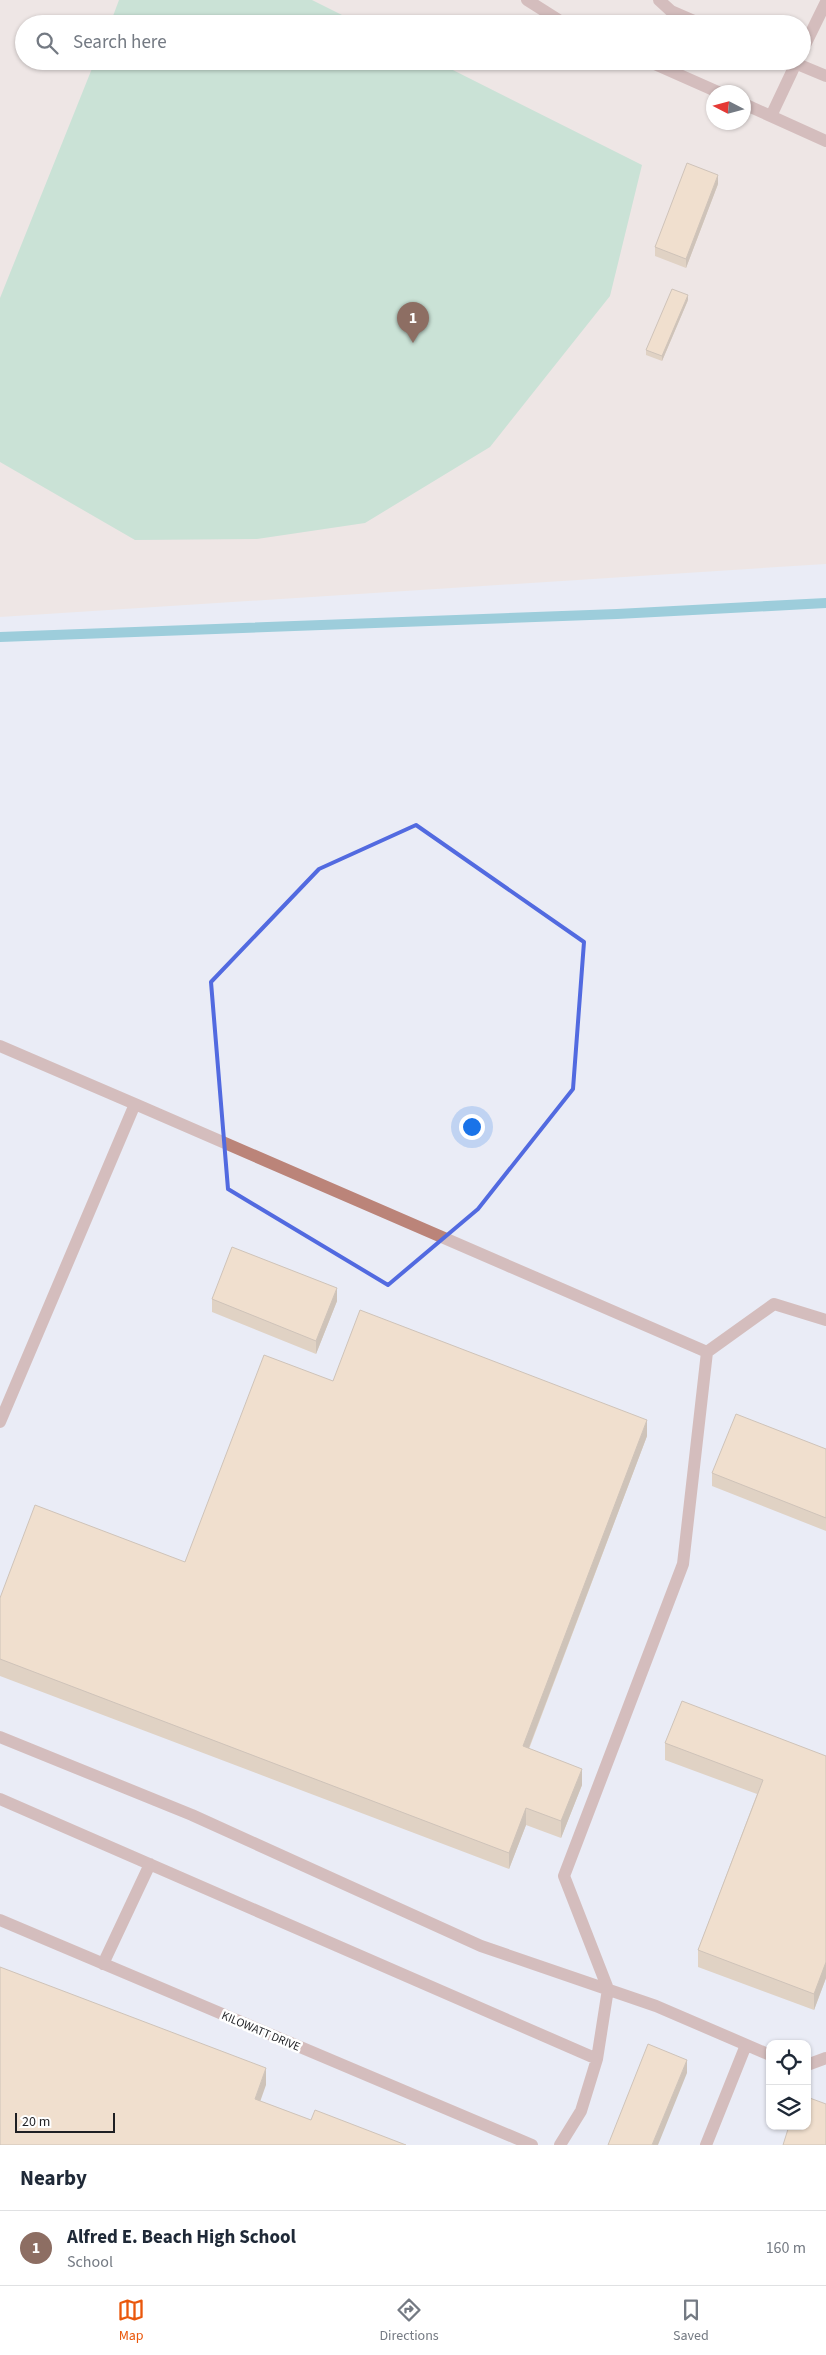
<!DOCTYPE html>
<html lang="en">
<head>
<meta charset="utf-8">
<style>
	:root { --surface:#fff; --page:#f2f2f3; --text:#1f2937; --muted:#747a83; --line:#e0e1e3; --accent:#ea580c }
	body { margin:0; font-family:"Source Sans 3",sans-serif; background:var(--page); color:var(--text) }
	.controls { position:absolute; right:15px; bottom:15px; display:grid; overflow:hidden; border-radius:10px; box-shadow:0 1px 4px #0004 }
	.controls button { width:45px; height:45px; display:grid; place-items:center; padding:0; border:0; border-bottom:1px solid var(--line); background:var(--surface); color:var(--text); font:25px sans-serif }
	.compass { position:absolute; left:706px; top:85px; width:45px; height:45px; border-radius:50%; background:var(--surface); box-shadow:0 1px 4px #0004; rotate:276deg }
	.scale { position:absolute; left:15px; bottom:12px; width:100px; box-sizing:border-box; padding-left:5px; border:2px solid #1e1f23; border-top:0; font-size:14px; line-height:18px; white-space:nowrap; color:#1e1f23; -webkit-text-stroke:4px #fff; paint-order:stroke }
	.you { position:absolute; left:471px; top:1126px; width:18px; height:18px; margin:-12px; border:4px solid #fff; border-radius:50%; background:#1a73e8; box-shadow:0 0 0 8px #1a73e833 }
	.badge { display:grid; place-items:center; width:32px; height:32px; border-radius:50%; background:var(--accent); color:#fff; font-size:16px; font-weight:700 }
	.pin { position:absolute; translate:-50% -41px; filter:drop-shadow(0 1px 2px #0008) }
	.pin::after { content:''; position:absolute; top:26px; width:18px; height:15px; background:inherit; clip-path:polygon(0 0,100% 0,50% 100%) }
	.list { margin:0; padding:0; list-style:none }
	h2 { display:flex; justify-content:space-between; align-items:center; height:65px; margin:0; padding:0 20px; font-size:21px }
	h2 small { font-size:16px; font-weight:400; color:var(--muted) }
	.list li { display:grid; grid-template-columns:32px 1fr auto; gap:15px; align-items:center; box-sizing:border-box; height:75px; padding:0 20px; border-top:1px solid var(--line) }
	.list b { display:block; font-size:19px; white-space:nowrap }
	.list p { margin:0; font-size:16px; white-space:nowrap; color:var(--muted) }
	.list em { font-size:16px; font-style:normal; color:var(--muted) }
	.icon { flex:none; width:28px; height:28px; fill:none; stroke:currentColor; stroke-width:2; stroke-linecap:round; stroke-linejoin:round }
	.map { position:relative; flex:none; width:826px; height:2145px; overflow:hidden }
	.search { position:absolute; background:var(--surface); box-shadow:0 1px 4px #0004; left:15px; right:15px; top:15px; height:55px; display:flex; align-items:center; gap:12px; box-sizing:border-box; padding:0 18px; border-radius:28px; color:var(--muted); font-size:19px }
	.sheet { height:140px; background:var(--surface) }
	nav { display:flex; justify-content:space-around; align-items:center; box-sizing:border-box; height:70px; border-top:1px solid var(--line); background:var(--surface); font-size:14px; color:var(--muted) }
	nav a { display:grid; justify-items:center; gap:2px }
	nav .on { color:var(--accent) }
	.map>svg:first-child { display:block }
	.education { fill:#f4ded1; fill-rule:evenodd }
	.green { fill:#a5d4b0 }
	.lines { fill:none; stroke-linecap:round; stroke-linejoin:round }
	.stream { stroke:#40a7bb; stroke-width:10 }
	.lane { stroke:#bb8479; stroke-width:12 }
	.wall { fill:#d5b188 }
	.shaded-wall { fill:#ae906f }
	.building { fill:#f8ce9e; stroke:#ae906f }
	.marked { fill:none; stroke:#526ae0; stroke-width:4; stroke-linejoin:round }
	.labels { text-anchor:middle; stroke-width:5; stroke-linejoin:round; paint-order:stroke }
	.street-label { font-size:12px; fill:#1e1f23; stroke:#fff }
</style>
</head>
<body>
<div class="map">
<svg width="826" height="2145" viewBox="0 0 826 2145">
	<rect width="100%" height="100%" fill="#eaecf6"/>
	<path class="education" d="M0,0H826V564L0,617ZM24,24H802V61H24ZM714,92H744V122H714Z"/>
	<path class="green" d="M119,0H312L360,24H110Z
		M95,61H435L642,165L610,296L490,447L365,523L257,539L135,540L0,462V298Z"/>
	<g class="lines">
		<path class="stream" d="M0,637L617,614L826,603"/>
		<path class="lane" d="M527,0L565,24
			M659,0L671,11L701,24
			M802,51L826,2
			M648,61L718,92
			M790,61L826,76
			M744,104L826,141
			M771,116L797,61
			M0,1046L135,1104
			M707,1352L774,1304L826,1320
			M0,1422L135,1104L707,1352L683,1564L564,1876L608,1989L597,2059L581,2111L560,2145
			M0,1737L192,1815L481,1946L656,2006L770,2055
			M0,1799L597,2059
			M0,1920L532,2145
			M103,1964L150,1864
			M807,2065L826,2058
			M706,2145L746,2045"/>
	</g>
	<path class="wall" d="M718,184L686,268L655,256V247Z
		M688,300L662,361L646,355V350Z
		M212,1299L337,1301L316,1354L212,1312Z
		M647,1436L529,1749L582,1785L561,1838L526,1825L509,1869L0,1676V1598L185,1562Z
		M826,1449V1531L712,1486V1473Z
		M665,1743L826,1756V1978L814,2010L698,1967V1950L757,1794L665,1760Z"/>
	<path class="shaded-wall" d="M718,175V184L686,268V259Z
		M688,295V300L662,361V356Z
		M337,1288V1301L316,1354V1341Z
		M647,1420V1436L523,1763V1746Z
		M582,1769V1785L561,1838V1821Z
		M526,1808V1825L509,1869V1853Z
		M826,1962V1978L814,2010V1994Z
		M687,2060V2073L658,2145H652Z
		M266,2068V2085L255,2116V2099Z"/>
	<path class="building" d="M687,163L718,175L686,259L655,247Z
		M672,289L688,295L662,356L646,350Z
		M232,1247L337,1288L316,1341L212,1299Z
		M360,1310L647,1420L523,1746L582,1769L561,1821L526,1808L509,1853L0,1659V1598L35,1505L185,1562L264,1355L333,1381Z
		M736,1414L826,1449V1518L712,1473Z
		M682,1701L826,1756V1962L814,1994L698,1950L763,1780L665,1743Z
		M0,1967L266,2068L255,2099L311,2120L315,2110L406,2145H0Z
		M648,2044L687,2060L652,2145H608Z
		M807,2097L826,2104V2145H783L789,2126H807Z"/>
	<path d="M0 0H826V2145H0ZM416,825L584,942L573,1089L478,1209L388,1285L228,1189L211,982L319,869Z" fill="#eaecf6" fill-opacity=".55" fill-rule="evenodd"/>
	<path class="marked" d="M416,825L584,942L573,1089L478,1209L388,1285L228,1189L211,982L319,869Z"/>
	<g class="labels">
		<g class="street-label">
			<text transform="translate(261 2031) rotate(23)" y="4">KILOWATT DRIVE</text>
		</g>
	</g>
</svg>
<div class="controls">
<button><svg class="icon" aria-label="locate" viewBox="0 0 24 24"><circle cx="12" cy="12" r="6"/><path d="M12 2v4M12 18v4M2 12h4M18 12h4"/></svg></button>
<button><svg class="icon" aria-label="layers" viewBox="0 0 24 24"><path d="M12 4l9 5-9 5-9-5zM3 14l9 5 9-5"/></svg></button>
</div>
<svg class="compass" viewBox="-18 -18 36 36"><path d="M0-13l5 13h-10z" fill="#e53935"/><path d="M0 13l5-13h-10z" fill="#747a83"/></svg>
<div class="scale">20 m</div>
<div class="you"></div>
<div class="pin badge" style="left:413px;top:343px;background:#8d6e63">1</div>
<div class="search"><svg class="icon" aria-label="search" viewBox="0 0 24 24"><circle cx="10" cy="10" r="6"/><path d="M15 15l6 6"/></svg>Search here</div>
</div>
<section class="sheet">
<h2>Nearby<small></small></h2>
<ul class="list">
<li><span class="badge" style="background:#8d6e63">1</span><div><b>Alfred E. Beach High School</b><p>School</p></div><em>160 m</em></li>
</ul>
</section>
<nav>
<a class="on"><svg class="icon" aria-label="map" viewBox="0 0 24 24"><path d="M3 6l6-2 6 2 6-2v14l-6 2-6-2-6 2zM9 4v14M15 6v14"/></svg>Map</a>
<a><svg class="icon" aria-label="directions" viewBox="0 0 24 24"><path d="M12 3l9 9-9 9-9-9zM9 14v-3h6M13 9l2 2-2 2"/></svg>Directions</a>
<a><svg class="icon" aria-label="saved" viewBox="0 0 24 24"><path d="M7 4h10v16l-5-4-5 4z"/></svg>Saved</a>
</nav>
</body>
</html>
